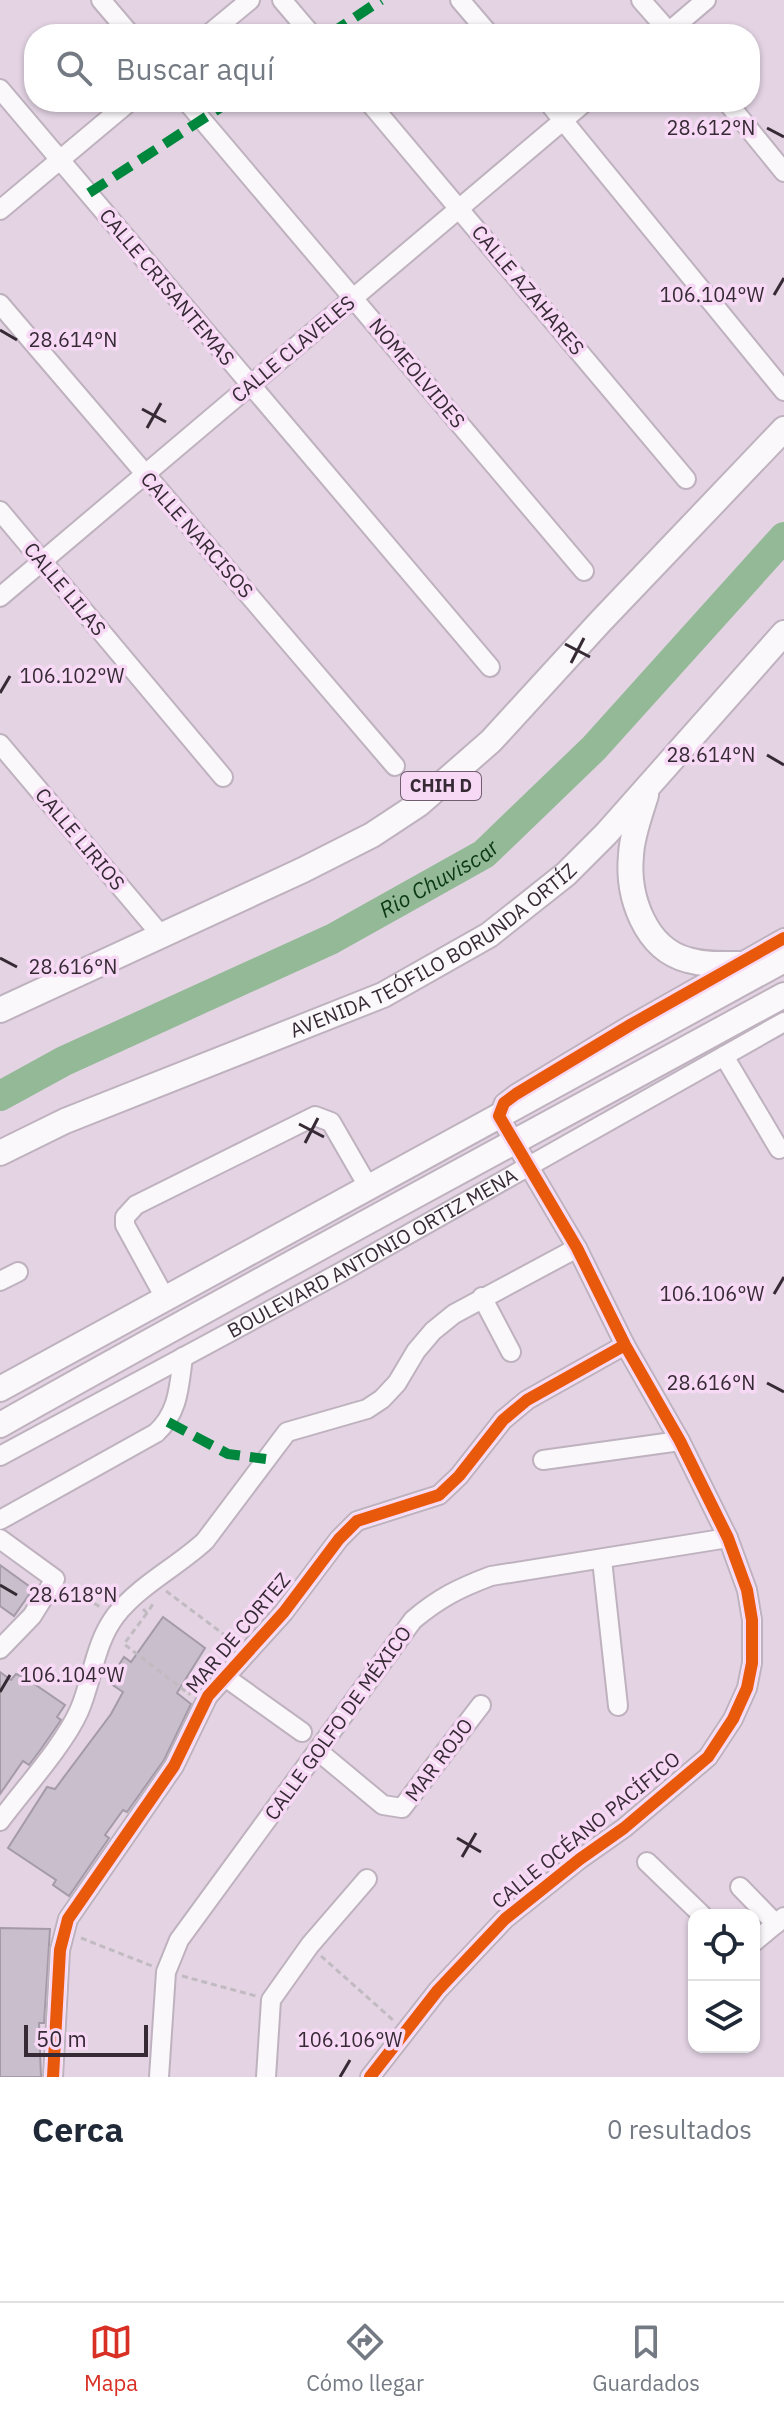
<!DOCTYPE html>
<html lang="es">
<head>
<meta charset="utf-8">
<style>
	:root { --surface:#fff; --page:#f6f6f7; --text:#1f2937; --muted:#747a83; --line:#e0e1e3; --accent:#d93025 }
	body { margin:0; font-family:"IBM Plex Sans",sans-serif; background:var(--page); color:var(--text) }
	.controls { position:absolute; right:24px; bottom:24px; display:grid; overflow:hidden; border-radius:16px; box-shadow:0 2px 6px #0004 }
	.controls button { width:72px; height:72px; display:grid; place-items:center; padding:0; border:0; border-bottom:2px solid var(--line); background:var(--surface); color:var(--text); font:40px sans-serif }
	.scale { position:absolute; left:24px; bottom:20px; width:124px; box-sizing:border-box; padding-left:8px; border:4px solid #362a35; border-top:0; font-size:22px; line-height:28px; white-space:nowrap; color:#362a35; -webkit-text-stroke:6px #f7d9f6; paint-order:stroke }
	.list { margin:0; padding:0; list-style:none }
	h2 { display:flex; justify-content:space-between; align-items:center; height:104px; margin:0; padding:0 32px; font-size:34px }
	h2 small { font-size:26px; font-weight:400; color:var(--muted) }
	.icon { flex:none; width:44px; height:44px; fill:none; stroke:currentColor; stroke-width:2; stroke-linecap:round; stroke-linejoin:round }
	.map { position:relative; flex:none; width:784px; height:2077px; overflow:hidden }
	.search { position:absolute; background:var(--surface); box-shadow:0 2px 6px #0004; left:24px; right:24px; top:24px; height:88px; display:flex; align-items:center; gap:20px; box-sizing:border-box; padding:0 28px; border-radius:32px; color:var(--muted); font-size:30px }
	.sheet { height:224px; background:var(--surface) }
	nav { display:flex; justify-content:space-around; align-items:center; box-sizing:border-box; height:112px; border-top:2px solid var(--line); background:var(--surface); font-size:22px; color:var(--muted) }
	nav a { display:grid; justify-items:center; gap:4px }
	nav .on { color:var(--accent) }
	.map>svg:first-child { display:block }
	.lines { fill:none; stroke-linecap:round; stroke-linejoin:round }
	.river { stroke:#93b997; stroke-width:30 }
	.building { fill:#c9becc; stroke:#a49aa8; stroke-width:2 }
	.minor-casing { stroke:#bfb2bf; stroke-width:22 }
	.major-casing { stroke:#bfb2bf; stroke-width:28 }
	.path { stroke:#c1bbc1; stroke-width:3; stroke-dasharray:6 4; stroke-linecap:butt }
	.minor { stroke:#fbf8fb; stroke-width:18 }
	.major { stroke:#fbf8fb; stroke-width:24 }
	.quiet { stroke:#00873e; stroke-width:10; stroke-dasharray:20 10; stroke-linecap:butt }
	.cycleway-casing { stroke:#f7d9f6; stroke-width:17 }
	.cycleway { stroke:#e8590c; stroke-width:12 }
	.ticks { fill:none; stroke:#362a35; stroke-width:3 }
	.labels { text-anchor:middle; stroke-width:7; stroke-linejoin:round; paint-order:stroke }
	.shield { fill:#f7d9f6; stroke:#705e6f; stroke-width:2 }
	.shield-label { font-size:18px; font-weight:bold; fill:#362a35 }
	.street-label { font-size:20px; fill:#362a35; stroke:#f7d9f6 }
	.water-label { font-size:22px; font-style:italic; fill:#0a3814; stroke:#f7d9f6 }
	.ticks-label { font-size:20px; text-anchor:middle; fill:#362a35; stroke:#f7d9f6; stroke-width:7; stroke-linejoin:round; paint-order:stroke }
</style>
</head>
<body>
<div class="map">
<svg width="784" height="2077" viewBox="0 0 784 2077">
	<rect width="100%" height="100%" fill="#e3d3e3"/>
	<g class="lines">
		<path class="river" id="s1" d="M0,1096L64,1061L332,939L484,854L594,748L784,537"/>
	</g>
	<path class="building" d="M0,1565L33,1589L14,1616L0,1606Z
		M163,1617L205,1648L177,1693L191,1704L164,1760L127,1812L123,1810L105,1835L109,1838L69,1896L53,1885L56,1880L8,1848L47,1787L55,1789L111,1714L123,1692L108,1682L124,1657L131,1662Z
		M0,1672L11,1680L16,1674L24,1677L65,1705L57,1717L61,1720L41,1749L29,1765L23,1761L0,1794Z
		M0,1928L50,1929L44,2023H39L41,2077H0Z"/>
	<g class="lines">
		<defs>
			<g id="minor">
				<path d="M101,0L130,34"/>
				<path d="M282,0L311,34"/>
				<path d="M460,0L489,34"/>
				<path d="M641,0L671,34"/>
				<path d="M209,34L250,0"/>
				<path d="M666,34L706,0"/>
				<path d="M0,89L490,667"/>
				<path d="M187,102L584,571"/>
				<path d="M369,102L686,479"/>
				<path d="M548,102L784,391"/>
				<path d="M727,102L784,172"/>
				<path d="M0,210L129,102"/>
				<path d="M0,304L395,766"/>
				<path d="M0,511L223,777"/>
				<path d="M0,597L585,102"/>
				<path d="M0,744L161,935"/>
				<path d="M724,1056L779,1149"/>
				<path d="M0,1281L18,1272"/>
				<path d="M482,1297L511,1352"/>
				<path d="M165,1298L125,1225V1217L136,1205L315,1116L331,1122L369,1188"/>
				<path id="s2" d="M0,1456L345,1270L784,1022"/>
				<path d="M543,1460L680,1441"/>
				<path d="M0,1520L156,1433C179,1412 179,1386 183,1357"/>
				<path d="M0,1539L55,1579L32,1616L0,1649"/>
				<path d="M602,1560L618,1706"/>
				<path d="M225,1677L302,1732"/>
				<path d="M318,1751L383,1805L402,1808L481,1705"/>
				<path d="M0,1821C23,1790 64,1745 79,1711C93,1679 94,1644 116,1615C141,1584 177,1567 205,1541L287,1432L367,1409L382,1399L397,1383L416,1351L433,1331L454,1314L577,1248"/>
				<path d="M647,1862L702,1915"/>
				<path d="M740,1887L776,1924"/>
				<path d="M754,1942L784,1917"/>
				<path d="M53,2077L60,1950L68,1919L174,1766L208,1696L284,1612L339,1539L357,1521L439,1495L459,1476L503,1420L527,1400L625,1345"/>
				<path d="M159,2077L166,1972L179,1940L413,1620C439,1598 459,1588 491,1576L728,1538"/>
				<path d="M266,2077L271,2000L310,1945L367,1879"/>
				<path d="M370,2077L438,1990L505,1919L580,1859L624,1828L708,1757L733,1719L747,1688L752,1663V1620L747,1590L728,1538L680,1441L625,1345L577,1248L499,1116L504,1103L516,1094L632,1024L784,938"/>
			</g>
			<g id="major">
				<path d="M646,795C640,815 632,835 631,855C627,896 645,949 688,960C705,965 721,964 738,964"/>
				<path d="M0,1010L303,870L372,835L419,804L491,741L600,622L784,429"/>
				<path id="s3" d="M0,1153L65,1121L383,995L489,935L566,874L606,834L784,633"/>
				<path d="M0,1389L784,960"/>
				<path d="M0,1425C260,1278 523,1138 784,995"/>
			</g>
		</defs>
		<use href="#minor" class="minor-casing"/>
		<use href="#major" class="major-casing"/>
		<path class="path" d="M69,1587L100,1607
			M166,1591L230,1639L219,1656
			M143,1609L147,1613L153,1604
			M147,1613L124,1644L189,1694L191,1692
			M81,1938L152,1966
			M321,1956L393,2020
			M182,1976L256,1996"/>
		<use href="#minor" class="minor"/>
		<use href="#major" class="major"/>
		<path class="quiet" d="M330,34L381,0
			M89,193L229,102
			M168,1422L228,1454L266,1459"/>
		<defs>
			<path id="cycleway" d="M53,2077L60,1950L68,1919L174,1766L208,1696L284,1612L339,1539L357,1521L439,1495L459,1476L503,1420L527,1400L625,1345
				M370,2077L438,1990L505,1919L580,1859L624,1828L708,1757L733,1719L747,1688L752,1663V1620L747,1590L728,1538L680,1441L625,1345L577,1248L499,1116L504,1103L516,1094L632,1024L784,938"/>
		</defs>
		<use href="#cycleway" class="cycleway-casing"/>
		<use href="#cycleway" class="cycleway"/>
	</g>
	<path class="ticks" d="M767,128L784,137M774,295L784,278M0,330L17,340M142,409L166,422M147,428L161,403M565,644L590,657M571,663L584,638M0,693L10,676M767,755L784,765M0,958L17,967M299,1124L324,1137M305,1143L318,1118M774,1294L784,1277M767,1383L784,1392M0,1585L17,1595M0,1692L10,1675M457,1838L481,1852M462,1857L476,1833M340,2077L350,2060"/>
	<g class="labels">
		<rect class="shield" x="401" y="772" width="80" height="28" rx="6"/>
		<g class="shield-label">
			<text x="441" y="792">CHIH D</text>
		</g>
		<g class="street-label">
			<text transform="translate(167 287) rotate(50)" y="7">CALLE CRISANTEMAS</text>
			<text transform="translate(528 290) rotate(50)" y="7">CALLE AZAHARES</text>
			<text transform="translate(293 349) rotate(-40)" y="7">CALLE CLAVELES</text>
			<text transform="translate(417 373) rotate(50)" y="7">NOMEOLVIDES</text>
			<text transform="translate(197 535) rotate(49)" y="7">CALLE NARCISOS</text>
			<text transform="translate(65 589) rotate(50)" y="7">CALLE LILAS</text>
			<text transform="translate(80 839) rotate(50)" y="7">CALLE LIRIOS</text>
			<text dy="7" stroke="none"><textPath href="#s3" startOffset="480">AVENIDA TEÓFILO BORUNDA ORTÍZ</textPath></text>
			<text dy="7" stroke="none"><textPath href="#s2" startOffset="424">BOULEVARD ANTONIO ORTIZ MENA</textPath></text>
			<text transform="translate(238 1633) rotate(-50)" y="7">MAR DE CORTEZ</text>
			<text transform="translate(338 1723) rotate(-54)" y="7">CALLE GOLFO DE MÉXICO</text>
			<text transform="translate(439 1760) rotate(-53)" y="7">MAR ROJO</text>
			<text transform="translate(586 1830) rotate(-39)" y="7">CALLE OCÉANO PACÍFICO</text>
		</g>
		<g class="water-label">
			<text dy="8" stroke="none"><textPath href="#s1" startOffset="490">Rio Chuviscar</textPath></text>
		</g>
	</g>
	<g class="ticks-label">
		<text x="711" y="135">28.612°N</text>
		<text x="712" y="302">106.104°W</text>
		<text x="73" y="347">28.614°N</text>
		<text x="72" y="683">106.102°W</text>
		<text x="711" y="762">28.614°N</text>
		<text x="73" y="974">28.616°N</text>
		<text x="712" y="1301">106.106°W</text>
		<text x="711" y="1390">28.616°N</text>
		<text x="73" y="1602">28.618°N</text>
		<text x="72" y="1682">106.104°W</text>
		<text x="350" y="2047">106.106°W</text>
	</g>
</svg>
<div class="controls">
<button><svg class="icon" aria-label="locate" viewBox="0 0 24 24"><circle cx="12" cy="12" r="6"/><path d="M12 2v4M12 18v4M2 12h4M18 12h4"/></svg></button>
<button><svg class="icon" aria-label="layers" viewBox="0 0 24 24"><path d="M12 4l9 5-9 5-9-5zM3 14l9 5 9-5"/></svg></button>
</div>
<div class="scale">50 m</div>
<div class="search"><svg class="icon" aria-label="search" viewBox="0 0 24 24"><circle cx="10" cy="10" r="6"/><path d="M15 15l6 6"/></svg>Buscar aquí</div>
</div>
<section class="sheet">
<h2>Cerca<small>0 resultados</small></h2>
<ul class="list">
</ul>
</section>
<nav>
<a class="on"><svg class="icon" aria-label="map" viewBox="0 0 24 24"><path d="M3 6l6-2 6 2 6-2v14l-6 2-6-2-6 2zM9 4v14M15 6v14"/></svg>Mapa</a>
<a><svg class="icon" aria-label="directions" viewBox="0 0 24 24"><path d="M12 3l9 9-9 9-9-9zM9 14v-3h6M13 9l2 2-2 2"/></svg>Cómo llegar</a>
<a><svg class="icon" aria-label="saved" viewBox="0 0 24 24"><path d="M7 4h10v16l-5-4-5 4z"/></svg>Guardados</a>
</nav>
</body>
</html>
